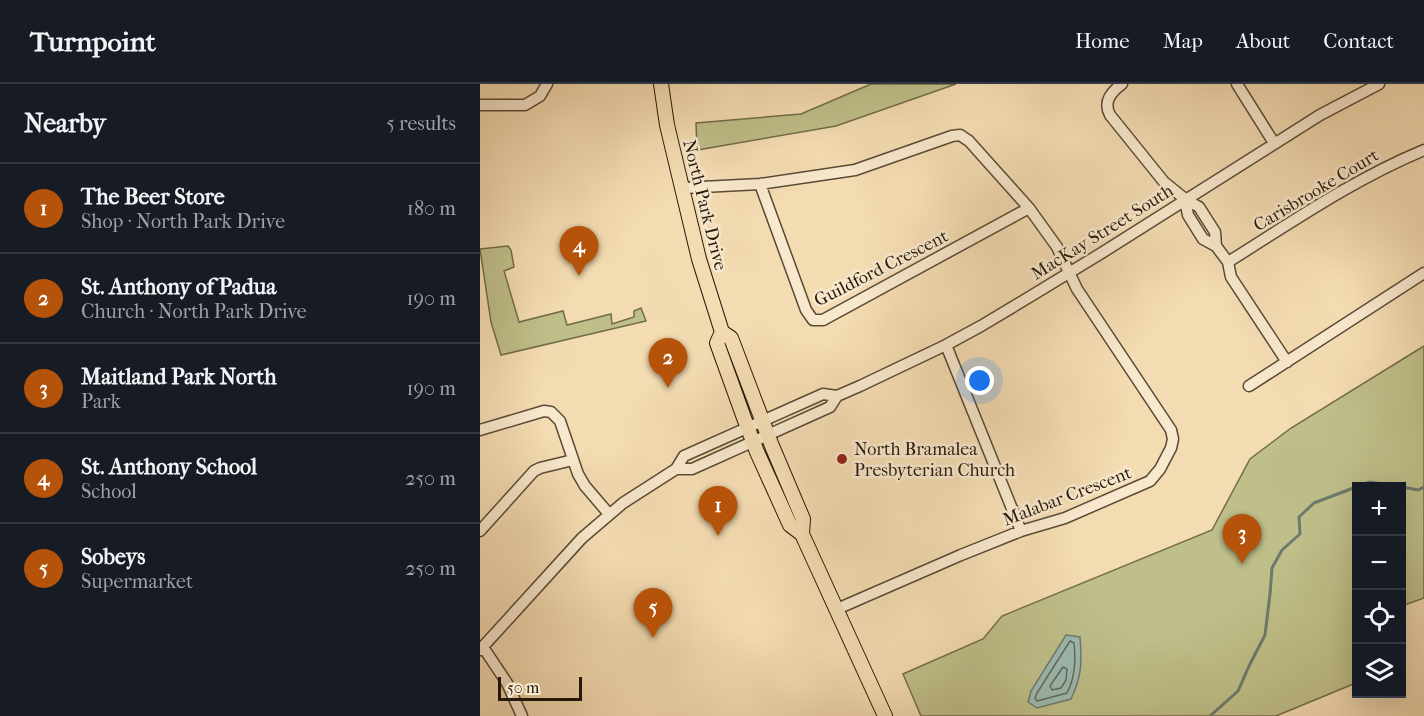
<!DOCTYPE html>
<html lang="en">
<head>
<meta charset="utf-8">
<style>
	:root { --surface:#171b24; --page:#242831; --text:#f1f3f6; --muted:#9ea1a6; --line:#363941; --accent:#b45309 }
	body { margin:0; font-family:"IM FELL French Canon",serif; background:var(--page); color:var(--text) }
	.controls { position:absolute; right:18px; bottom:18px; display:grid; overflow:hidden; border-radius:0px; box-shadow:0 6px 24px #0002 }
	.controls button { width:54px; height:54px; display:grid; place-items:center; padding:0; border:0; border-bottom:2px solid var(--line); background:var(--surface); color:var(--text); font:30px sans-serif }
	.scale { position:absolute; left:18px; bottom:15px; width:84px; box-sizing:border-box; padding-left:6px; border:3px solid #26190b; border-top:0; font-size:16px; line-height:21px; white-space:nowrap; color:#26190b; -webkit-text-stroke:4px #f8e8cd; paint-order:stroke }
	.you { position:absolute; left:500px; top:297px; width:21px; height:21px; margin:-15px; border:4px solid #fff; border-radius:50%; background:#1a73e8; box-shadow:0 0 0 9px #1a73e833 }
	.badge { display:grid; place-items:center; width:39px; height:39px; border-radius:50%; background:var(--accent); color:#fff; font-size:20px; font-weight:700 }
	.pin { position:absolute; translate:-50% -50px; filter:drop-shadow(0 2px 3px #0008) }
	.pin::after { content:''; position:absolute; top:32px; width:21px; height:18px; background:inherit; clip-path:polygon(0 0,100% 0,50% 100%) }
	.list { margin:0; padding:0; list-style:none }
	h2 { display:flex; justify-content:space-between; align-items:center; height:78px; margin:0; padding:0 24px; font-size:26px }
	h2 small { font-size:20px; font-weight:400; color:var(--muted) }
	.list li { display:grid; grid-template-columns:39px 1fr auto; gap:18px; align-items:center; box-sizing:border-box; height:90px; padding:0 24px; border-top:2px solid var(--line) }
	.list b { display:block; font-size:22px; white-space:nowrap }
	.list p { margin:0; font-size:20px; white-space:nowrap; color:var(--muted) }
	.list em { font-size:20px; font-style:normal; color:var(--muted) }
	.icon { flex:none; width:33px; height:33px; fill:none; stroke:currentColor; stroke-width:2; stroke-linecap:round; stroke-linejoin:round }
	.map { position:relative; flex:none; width:944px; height:632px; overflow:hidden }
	header { display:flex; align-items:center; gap:36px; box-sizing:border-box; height:84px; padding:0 30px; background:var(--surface); border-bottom:2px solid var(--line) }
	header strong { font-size:28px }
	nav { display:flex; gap:33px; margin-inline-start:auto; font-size:21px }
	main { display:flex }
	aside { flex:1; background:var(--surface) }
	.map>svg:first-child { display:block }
	.green { fill:#bfbf89; stroke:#726c4a; stroke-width:1.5 }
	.water { fill:#9cbab1; stroke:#6d7a6f; stroke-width:1.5 }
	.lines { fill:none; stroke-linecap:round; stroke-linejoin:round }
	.shore { stroke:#616a5e; stroke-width:1.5 }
	.stream { stroke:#6d7a6f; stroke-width:3 }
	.minor-casing { stroke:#5a4a35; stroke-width:13 }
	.major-casing { stroke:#26190b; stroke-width:16 }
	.minor { stroke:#f8e8cd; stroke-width:10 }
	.major { stroke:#f4dcb2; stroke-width:14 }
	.poi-dot { fill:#8f2418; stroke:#f8e8cd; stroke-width:2 }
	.labels { text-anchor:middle; stroke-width:5; stroke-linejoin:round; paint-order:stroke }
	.street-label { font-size:18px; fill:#26190b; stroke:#f8e8cd }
	.poi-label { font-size:18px; fill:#26190b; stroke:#f8e8cd; text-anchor:start }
</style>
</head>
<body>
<header>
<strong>Turnpoint</strong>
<nav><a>Home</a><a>Map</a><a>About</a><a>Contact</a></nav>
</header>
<main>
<aside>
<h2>Nearby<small>5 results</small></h2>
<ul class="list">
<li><span class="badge">1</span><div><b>The Beer Store</b><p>Shop · North Park Drive</p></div><em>180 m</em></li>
<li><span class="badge">2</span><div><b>St. Anthony of Padua</b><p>Church · North Park Drive</p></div><em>190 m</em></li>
<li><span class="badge">3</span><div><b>Maitland Park North</b><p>Park</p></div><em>190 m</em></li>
<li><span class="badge">4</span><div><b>St. Anthony School</b><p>School</p></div><em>250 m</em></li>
<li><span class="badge">5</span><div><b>Sobeys</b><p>Supermarket</p></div><em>250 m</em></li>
</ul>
</aside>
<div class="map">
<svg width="944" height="632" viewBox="0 0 944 632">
	<rect width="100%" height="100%" fill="#f4dcb2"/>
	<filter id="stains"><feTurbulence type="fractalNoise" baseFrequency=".00333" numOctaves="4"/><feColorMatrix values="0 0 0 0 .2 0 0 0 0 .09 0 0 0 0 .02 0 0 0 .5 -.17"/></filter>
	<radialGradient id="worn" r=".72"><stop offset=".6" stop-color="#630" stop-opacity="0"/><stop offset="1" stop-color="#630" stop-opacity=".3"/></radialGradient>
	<path class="green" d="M391,0H476L356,42L217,66L216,39L321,30Z
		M28,162L31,166L34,183L24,187L39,238L83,227L87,241L131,230L132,240L154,233V227L161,224L166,237L21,271L11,238L0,165Z
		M944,262V514L922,522V402H876V599L796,632H441L423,590L503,555L522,532L732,446L770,375L811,344Z"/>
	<path class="water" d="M586,551L600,553C602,578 602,592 591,615L557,624L548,618L551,607Z"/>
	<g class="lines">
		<path class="shore" d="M590,557L594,559C596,577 595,594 587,609L557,617L555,614L557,609Z
			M583,583L587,585L586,596L581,604L572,606L570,602Z"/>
		<path class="stream" d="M878,402L890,398L918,402
			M922,403L938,406L944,403
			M730,632L758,607L769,582L785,551L790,510L792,484L802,466L820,450L819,433L834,419L876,403"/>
		<defs>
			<path id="minor" d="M642,0C631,8 623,18 630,31L684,98L705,115L719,123L735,148L736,162
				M757,0L794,59
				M0,21H45L60,12L67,0
				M280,100L326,226L333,236H343L549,124
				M203,104L280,100L375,86L472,52L480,51L489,57L549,124L577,163L597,205L691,346L693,355L691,364L680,385L670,397L585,434L541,447L481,471L357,525
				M705,115L708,131L723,155L736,162L748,178L751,193L807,278
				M748,178C812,138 874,95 944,66
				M466,261L541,447
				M769,302L944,189
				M0,346L64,327L71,328L80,337L98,390L105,402L129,430
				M196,385H212L350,323L357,312
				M0,447L54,387L60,384L93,376
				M3,563L27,599L42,632
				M0,566L102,454L143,419L196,385L204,372L343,310L357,312L380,302L466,261L501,242L551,212L620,170L840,31L899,0"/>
			<path id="major" d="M181,0L187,41L219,175L242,248L251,254L292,362L323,435L322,450
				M242,248L237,259L264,334L277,368L310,441L322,450L405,632"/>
		</defs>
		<use href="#minor" class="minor-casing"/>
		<use href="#major" class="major-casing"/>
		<use href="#minor" class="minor"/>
		<use href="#major" class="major"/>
	</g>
	<circle class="poi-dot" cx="362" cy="375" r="6"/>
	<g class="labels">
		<g class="street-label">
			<text transform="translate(836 106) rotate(-31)" y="6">Carisbrooke Court</text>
			<text transform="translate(225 121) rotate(76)" y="6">North Park Drive</text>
			<text transform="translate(622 148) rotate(-32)" y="6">MacKay Street South</text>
			<text transform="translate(401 184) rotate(-27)" y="6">Guildford Crescent</text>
			<text transform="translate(587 412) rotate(-21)" y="6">Malabar Crescent</text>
		</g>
		<g class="poi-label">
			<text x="374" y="371">North Bramalea<tspan x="374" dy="21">Presbyterian Church</tspan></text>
		</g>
	</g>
	<rect width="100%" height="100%" filter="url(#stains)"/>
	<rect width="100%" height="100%" fill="url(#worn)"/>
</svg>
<div class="controls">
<button>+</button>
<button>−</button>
<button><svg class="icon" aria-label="locate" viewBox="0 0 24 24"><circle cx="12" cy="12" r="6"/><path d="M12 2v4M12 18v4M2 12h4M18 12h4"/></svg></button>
<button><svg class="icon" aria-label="layers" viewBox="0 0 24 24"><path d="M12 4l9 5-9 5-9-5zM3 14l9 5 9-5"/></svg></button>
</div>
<div class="scale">50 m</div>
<div class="you"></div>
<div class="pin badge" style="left:238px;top:452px">1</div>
<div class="pin badge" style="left:188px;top:304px">2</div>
<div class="pin badge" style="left:762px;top:480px">3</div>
<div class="pin badge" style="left:99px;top:192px">4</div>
<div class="pin badge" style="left:173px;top:554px">5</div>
</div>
</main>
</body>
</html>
